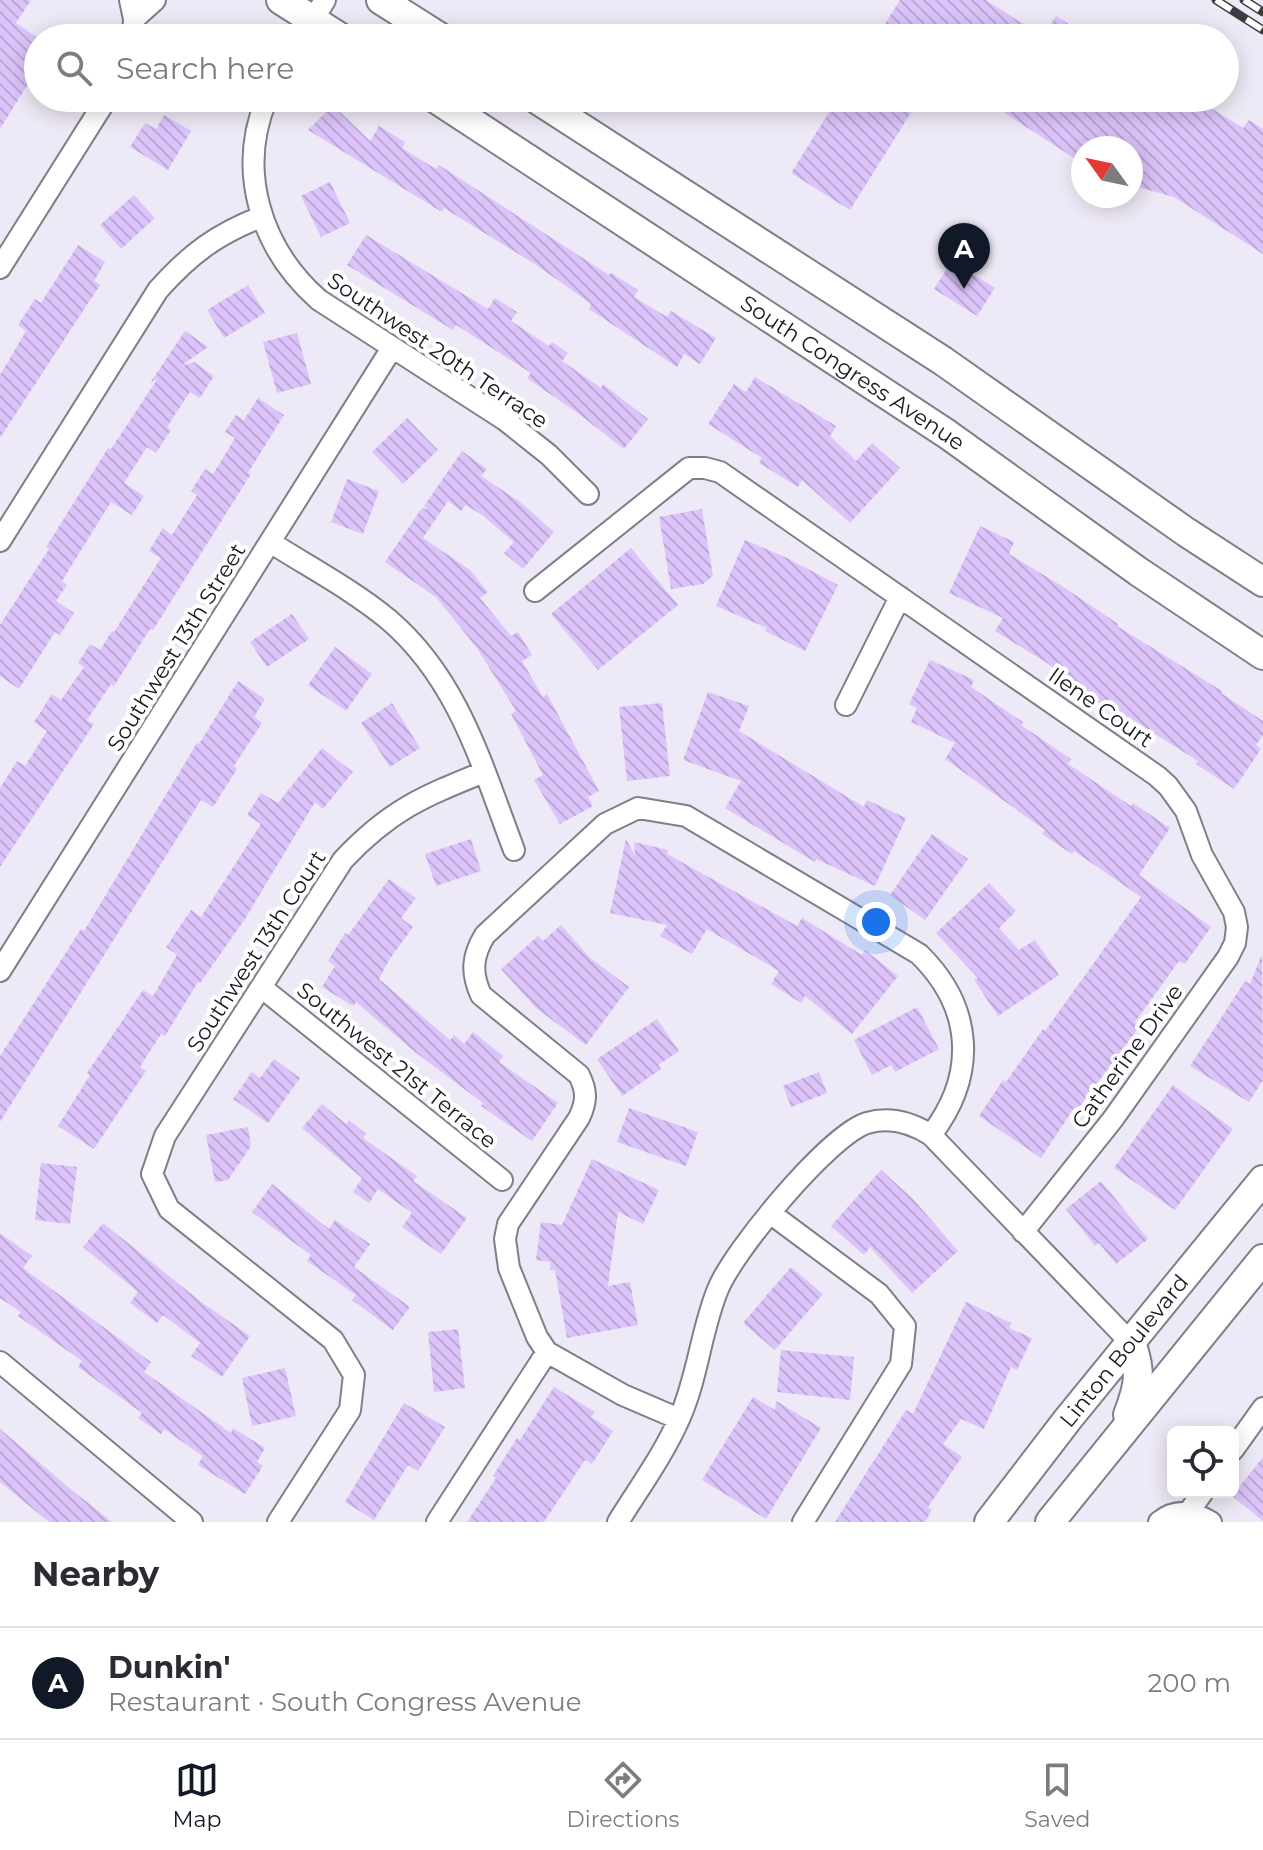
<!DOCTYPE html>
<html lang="en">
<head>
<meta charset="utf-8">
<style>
	:root { --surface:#fff; --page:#f2f2f3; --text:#2b2b33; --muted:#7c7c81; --line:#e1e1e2; --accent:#111827 }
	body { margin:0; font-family:Montserrat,sans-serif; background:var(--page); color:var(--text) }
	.controls { position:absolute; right:24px; bottom:24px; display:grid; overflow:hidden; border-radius:12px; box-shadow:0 4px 20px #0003 }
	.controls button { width:72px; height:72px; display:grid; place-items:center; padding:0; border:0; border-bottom:2px solid var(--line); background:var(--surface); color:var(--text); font:40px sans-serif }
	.compass { position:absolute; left:1071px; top:136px; width:72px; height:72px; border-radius:50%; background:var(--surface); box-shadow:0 4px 20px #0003; rotate:303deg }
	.you { position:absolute; left:876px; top:922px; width:28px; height:28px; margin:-20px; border:6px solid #fff; border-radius:50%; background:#1a73e8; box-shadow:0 0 0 12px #1a73e833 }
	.badge { display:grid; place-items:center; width:52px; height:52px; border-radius:50%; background:var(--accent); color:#fff; font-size:26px; font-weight:700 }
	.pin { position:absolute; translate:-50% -66px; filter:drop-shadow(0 2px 4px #0008) }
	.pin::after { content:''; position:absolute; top:42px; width:28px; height:24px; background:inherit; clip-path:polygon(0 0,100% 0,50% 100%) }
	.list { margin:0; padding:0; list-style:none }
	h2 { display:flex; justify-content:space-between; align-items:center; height:104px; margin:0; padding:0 32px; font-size:34px }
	h2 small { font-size:26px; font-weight:400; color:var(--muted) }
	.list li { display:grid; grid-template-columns:52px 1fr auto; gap:24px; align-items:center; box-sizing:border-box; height:112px; padding:0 32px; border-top:2px solid var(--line) }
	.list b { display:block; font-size:30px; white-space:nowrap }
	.list p { margin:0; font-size:26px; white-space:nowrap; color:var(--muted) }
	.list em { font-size:26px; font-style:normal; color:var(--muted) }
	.icon { flex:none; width:44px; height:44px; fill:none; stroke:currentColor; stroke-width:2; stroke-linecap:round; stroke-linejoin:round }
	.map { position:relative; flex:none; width:1263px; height:1522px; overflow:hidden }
	.search { position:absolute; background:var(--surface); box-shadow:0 4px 20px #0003; left:24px; right:24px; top:24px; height:88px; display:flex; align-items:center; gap:20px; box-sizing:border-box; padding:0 28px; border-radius:44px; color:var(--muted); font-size:30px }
	.sheet { height:216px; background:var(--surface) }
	nav { display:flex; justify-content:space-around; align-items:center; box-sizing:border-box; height:112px; border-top:2px solid var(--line); background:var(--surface); font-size:22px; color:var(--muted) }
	nav a { display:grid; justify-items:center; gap:4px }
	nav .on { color:var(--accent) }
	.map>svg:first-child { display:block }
	.building { fill:url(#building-back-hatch) }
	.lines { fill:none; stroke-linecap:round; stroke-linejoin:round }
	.minor-casing { stroke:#827d89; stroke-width:24 }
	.secondary-casing { stroke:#827d89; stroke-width:32 }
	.minor { stroke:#fff; stroke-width:20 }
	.secondary { stroke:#fff; stroke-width:28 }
	.rail-casing { stroke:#3e3c41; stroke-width:9 }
	.rail { stroke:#fff; stroke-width:6; stroke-dasharray:18; stroke-linecap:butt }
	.labels { text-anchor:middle; stroke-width:8; stroke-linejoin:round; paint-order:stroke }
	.street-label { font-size:22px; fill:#1b191d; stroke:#fff }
</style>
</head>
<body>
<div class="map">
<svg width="1263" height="1522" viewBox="0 0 1263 1522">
	<defs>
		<pattern id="building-back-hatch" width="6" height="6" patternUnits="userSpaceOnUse" patternTransform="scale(2)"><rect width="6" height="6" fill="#dcc4fb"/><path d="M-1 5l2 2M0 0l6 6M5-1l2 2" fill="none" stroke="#bca8d7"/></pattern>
	</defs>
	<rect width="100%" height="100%" fill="#eee9f6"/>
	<path class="building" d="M0,0H31L16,23L38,38V68L0,129Z
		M900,0H986L1043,37L1056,16L1091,38H876Z
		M838,98H920L850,210L791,173Z
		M982,98H1174L1214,110L1243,128L1249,120L1263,129V254L1174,197L1131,185V148H1083V164Z
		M333,105L370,141L379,126L405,142L402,148L436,169L439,165L609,275L611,273L638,290L634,297L667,317L671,311L716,338L700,364L684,354L677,367L589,309L591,304L538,266L444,208L442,212L308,130Z
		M164,115L191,131L168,170L130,147L145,123L156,129Z
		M330,182L350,223L321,237L301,196Z
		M134,195L155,218L121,249L100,225Z
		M366,235L488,309L495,298L517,312L511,321L549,346L552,342L568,353L562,361L601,388L603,384L648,419L624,449L579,414L527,378L531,373L456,325L453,330L347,265Z
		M78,245L105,262L94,281L100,285L0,438V375L26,331L18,325L35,299L41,303Z
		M952,261L995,288L977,316L934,289Z
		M248,285L265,313L224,338L207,310Z
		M185,331L208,347L181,366L194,362L214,376L200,398L190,392L167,427L171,430L156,453L147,447L124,483L144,496L132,515L111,502L62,581L67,585L56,601L74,613L60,635L55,632L19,689L0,676V625L49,549L46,547L108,448L111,449L158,378L150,383Z
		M297,333L311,384L277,393L263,342Z
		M755,377L836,426L830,436L856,461L872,443L900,468L850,523L802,480L798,487L759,463L762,458L708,424L734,384L746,392Z
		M258,398L284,415L248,473L251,474L153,630L150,629L114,686L111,684L87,720L94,724L0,867V788L17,761L25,766L47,731L34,722L52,694L61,700L84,667L78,663L90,644L100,650L112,631L114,632L161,558L149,551L163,528L172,535L197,495L191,491L205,469L213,474L235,438L225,432L236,415L244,420Z
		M407,418L438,450L403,484L372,452Z
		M462,451L487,469L481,476L520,502L554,532L523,569L504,553L514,542L482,515L466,505L461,511L448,501L423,538L470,570L488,592L480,598L511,636L518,632L532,655L522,661L543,697L547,694L599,791L588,797L593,806L560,824L534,780L543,775L511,714L516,711L477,648L436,597L385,562L422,508L428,510L424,506Z
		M347,479L379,491L363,534L331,522Z
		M702,509L713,576L703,584L671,589L659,517Z
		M980,526L1014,542L1009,554L1065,588L1118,624L1117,626L1222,691L1221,693L1263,721V735L1256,745L1261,749L1234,789L1196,764L1198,761L1133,720L1131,723L1095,700L1096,698L1047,663L995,631L1003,618L949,593Z
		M745,540L785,557L838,585L805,651L765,631L767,628L716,606Z
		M631,548L678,605L598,670L551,614Z
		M292,614L309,639L267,667L250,642Z
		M335,647L372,674L346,711L308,685Z
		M930,660L974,680L971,687L1023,722L1021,725L1071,759L1068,764L1131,806L1133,803L1170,828L1139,875L1211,927L1185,964L1179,961L1135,1022L1140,1026L1077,1110L1074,1108L1041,1158L979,1116L1003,1080L1006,1082L1043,1029L1045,1031L1141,897L1074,851L1072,854L1042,834L1045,830L945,759L955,743L911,722L917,708L909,704Z
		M238,681L265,699L254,717L262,723L234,766L237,769L213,807L201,800L0,1122V1056L81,929L84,931L197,743L199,744Z
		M708,692L749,706L739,731L864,807L867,800L906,818L875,886L816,859L815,862L725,808L741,781L683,760Z
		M392,703L420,748L390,767L361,723Z
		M662,703L670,776L627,781L619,707Z
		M322,748L353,772L323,809L315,802L245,919L200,983L198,982L165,1036L161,1034L140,1067L146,1071L94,1149L58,1126L90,1075L87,1073L143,990L153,996L177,955L166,947L191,910L201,917L261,824L247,815L261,793L278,803Z
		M932,834L968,859L925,920L890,895Z
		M471,839L481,871L436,886L425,854Z
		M626,839L635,856L634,842L668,850L667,854L797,926L802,918L862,955L865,950L898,976L852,1034L805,996L801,1003L771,984L779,971L707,929L692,954L660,936L667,925L610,913Z
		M389,879L416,898L401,918L413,927L389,960L379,979L450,1040L454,1035L464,1044L473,1032L503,1056L499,1062L558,1103L532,1141L481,1106L483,1103L415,1052L356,1002L353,1006L322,987L335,966L328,961L345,933L348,935Z
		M989,883L1016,911L999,928L1019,950L1035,940L1059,975L998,1016L974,980L978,978L936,933Z
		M561,925L590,958L629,987L586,1045L536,1008L501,969L538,936L543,941Z
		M1262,954L1263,1080L1249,1102L1190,1066L1245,981L1250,984Z
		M917,1007L939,1049L895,1072L891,1065L872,1075L854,1040Z
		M657,1019L679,1051L658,1065L661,1069L622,1096L597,1059Z
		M274,1059L300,1078L268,1123L233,1099L252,1072L260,1078Z
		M819,1072L827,1093L791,1107L783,1086Z
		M1173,1085L1233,1129L1175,1210L1114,1168Z
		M322,1104L346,1124L349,1120L366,1134L363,1138L417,1176L413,1181L467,1218L441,1254L402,1227L412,1213L378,1189L369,1203L353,1192L362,1178L302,1128Z
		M629,1108L698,1132L686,1166L617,1142Z
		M248,1127L251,1146L228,1180L215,1182L206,1135Z
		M592,1159L659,1190L643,1224L618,1212L608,1286L630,1282L638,1325L567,1338L555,1270H550L551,1262L536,1260L541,1222L562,1225Z
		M41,1163L77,1167L70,1224L35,1220Z
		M881,1170L913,1199L958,1251L912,1293L870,1247L864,1255L831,1226Z
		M1101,1181L1148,1239L1116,1264L1099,1243L1095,1246L1066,1209Z
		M272,1184L329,1229L335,1220L370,1244L354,1267L410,1307L393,1330L352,1300L356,1295L307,1261L311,1255L252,1212Z
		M103,1223L200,1301L250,1336L222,1377L191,1356L200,1343L163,1315L157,1323L130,1303L138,1292L83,1247Z
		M0,1233L32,1256L23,1268L151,1362L144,1372L231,1433L233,1428L265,1448L257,1462L263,1466L245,1494L198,1465L203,1456L164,1429L161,1434L138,1418L142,1413L78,1367L82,1361L18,1316L21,1312L0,1298Z
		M791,1267L823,1294L775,1350L743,1323Z
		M966,1302L1011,1323L1009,1328L1032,1338L1017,1370L1011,1367L984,1429L961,1419L943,1444L962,1457L928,1507L932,1510L925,1522H835L906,1410L913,1414Z
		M458,1329L465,1388L434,1392L428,1332Z
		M781,1350L854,1357L850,1400L777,1392Z
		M285,1368L296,1416L252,1426L242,1378Z
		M554,1387L595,1412L591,1417L613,1431L592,1464L585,1460L544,1522H467L496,1478L493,1476L517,1438L520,1440Z
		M753,1397L775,1410L776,1401L821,1428L766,1519L702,1480Z
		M404,1403L445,1427L418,1471L408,1465L374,1520L345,1502Z
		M0,1429L68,1487L112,1522H49L0,1482Z
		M1263,1457V1521L1232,1496Z"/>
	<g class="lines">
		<defs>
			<path id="minor" d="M130,0L134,19L133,38
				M134,19L155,0
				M302,38L325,0
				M267,98C236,171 261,249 319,300L505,420L549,455L588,494
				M0,268L107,98
				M0,541L158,290C190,254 217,234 261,217
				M270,542C309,567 353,590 389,620C459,680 482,766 514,850
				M535,591L689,468H705L720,472L1157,776L1168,786L1186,811L1202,855L1234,912L1237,927L1235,943L1228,957L1113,1119L1023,1232
				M846,705L900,597
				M0,971L392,348
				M261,987L502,1180
				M770,1213L879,1294L905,1326L901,1364L803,1522
				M0,1362L192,1522
				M679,1419L623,1395L547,1352L537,1337L509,1268L505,1239L508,1224L579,1118C587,1101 587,1091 579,1075L481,995C471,973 472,956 485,935L605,824L638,808L686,816L919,954C974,1008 977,1075 931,1135
				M1233,1450L1263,1408
				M1188,1513L1203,1492
				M278,1522L350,1410L354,1375L333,1340L169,1209L152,1174L165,1136L343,860C390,810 422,797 484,772
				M437,1522L547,1352
				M618,1522C639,1488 664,1454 680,1417C698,1376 701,1330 718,1289C734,1250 829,1135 867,1123C890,1116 912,1123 931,1135L1131,1343
				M1159,1522C1176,1508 1194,1512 1211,1522"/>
			<g id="secondary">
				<path d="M281,0L341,38"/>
				<path d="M381,0L441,38"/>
				<path id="s1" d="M435,98L947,434L1139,572L1263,655"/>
				<path d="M535,98L943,361L1186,532L1263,582"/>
				<path d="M1128,1415C1139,1386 1142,1372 1131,1343"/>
				<path id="s2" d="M989,1522L1068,1419L1263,1180"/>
				<path d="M1050,1522L1263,1259"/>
			</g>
		</defs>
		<use href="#minor" class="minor-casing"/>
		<use href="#secondary" class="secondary-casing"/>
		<use href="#minor" class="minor"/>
		<use href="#secondary" class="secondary"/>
		<defs>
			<path id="rail" d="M1216,0L1263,30
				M1244,0L1263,12"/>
		</defs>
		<use href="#rail" class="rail-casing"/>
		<use href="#rail" class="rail"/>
	</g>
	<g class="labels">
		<g class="street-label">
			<text transform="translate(438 350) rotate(34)" y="8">Southwest 20th Terrace</text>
			<text dy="8" stroke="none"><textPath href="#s1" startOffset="500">South Congress Avenue</textPath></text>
			<text transform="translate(176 647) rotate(-58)" y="8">Southwest 13th Street</text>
			<text transform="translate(1101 707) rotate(35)" y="8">Ilene Court</text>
			<text transform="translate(256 951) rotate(-57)" y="8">Southwest 13th Court</text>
			<text transform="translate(1127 1056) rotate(-54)" y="8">Catherine Drive</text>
			<text transform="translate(397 1065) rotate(39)" y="8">Southwest 21st Terrace</text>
			<text dy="8" stroke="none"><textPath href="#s2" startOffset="218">Linton Boulevard</textPath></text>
		</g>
	</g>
</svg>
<div class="controls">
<button><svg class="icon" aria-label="locate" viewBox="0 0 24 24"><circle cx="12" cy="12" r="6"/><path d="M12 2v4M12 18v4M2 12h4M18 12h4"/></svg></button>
</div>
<svg class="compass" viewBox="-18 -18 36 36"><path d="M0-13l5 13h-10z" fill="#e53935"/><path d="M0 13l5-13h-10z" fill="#7c7c81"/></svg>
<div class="you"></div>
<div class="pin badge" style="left:964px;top:289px">A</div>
<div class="search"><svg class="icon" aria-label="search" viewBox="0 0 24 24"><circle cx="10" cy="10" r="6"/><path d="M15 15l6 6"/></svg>Search here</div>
</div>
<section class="sheet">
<h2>Nearby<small></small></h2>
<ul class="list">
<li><span class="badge">A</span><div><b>Dunkin'</b><p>Restaurant · South Congress Avenue</p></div><em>200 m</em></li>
</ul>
</section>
<nav>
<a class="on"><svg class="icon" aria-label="map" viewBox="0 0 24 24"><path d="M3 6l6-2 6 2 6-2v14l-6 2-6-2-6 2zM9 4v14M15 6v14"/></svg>Map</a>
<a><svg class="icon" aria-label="directions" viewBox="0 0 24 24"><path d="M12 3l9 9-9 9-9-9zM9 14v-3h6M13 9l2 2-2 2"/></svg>Directions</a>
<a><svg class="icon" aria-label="saved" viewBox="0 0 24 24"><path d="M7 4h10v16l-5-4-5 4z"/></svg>Saved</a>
</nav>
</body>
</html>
